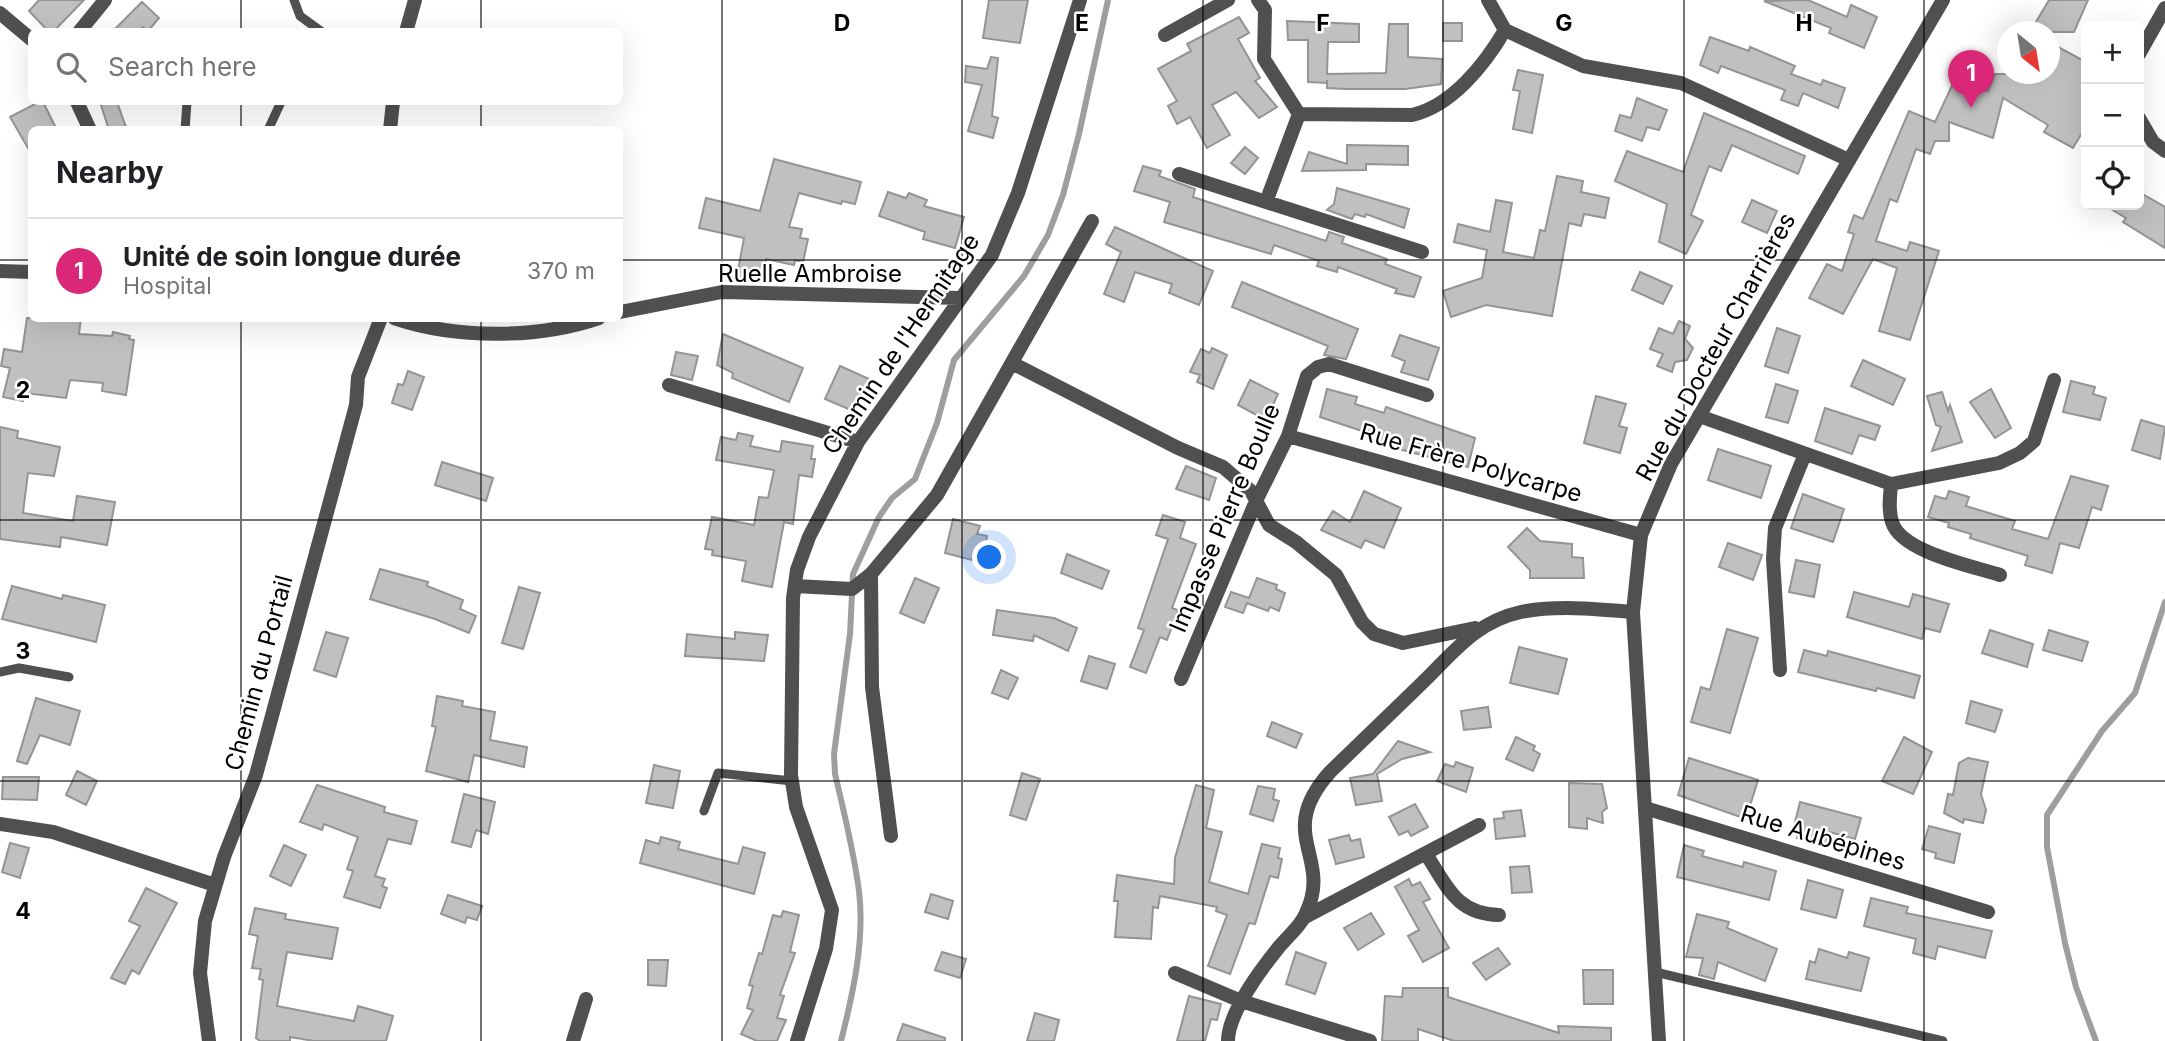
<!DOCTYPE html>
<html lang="en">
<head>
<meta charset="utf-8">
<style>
	:root { --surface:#fff; --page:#f6f6f6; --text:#202124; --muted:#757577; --line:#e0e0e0; --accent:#db2777 }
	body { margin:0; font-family:Inter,sans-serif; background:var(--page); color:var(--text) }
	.controls { position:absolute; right:21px; top:21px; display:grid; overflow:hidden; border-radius:10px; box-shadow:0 7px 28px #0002 }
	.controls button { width:63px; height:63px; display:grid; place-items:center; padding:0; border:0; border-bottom:2px solid var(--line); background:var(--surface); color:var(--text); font:35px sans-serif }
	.compass { position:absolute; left:1997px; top:21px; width:63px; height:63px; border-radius:50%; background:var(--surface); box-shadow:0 7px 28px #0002; rotate:150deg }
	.you { position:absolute; left:990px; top:558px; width:24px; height:24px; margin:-18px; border:5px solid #fff; border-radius:50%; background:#1a73e8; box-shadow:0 0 0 10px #1a73e833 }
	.badge { display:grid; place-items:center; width:46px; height:46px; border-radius:50%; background:var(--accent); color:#fff; font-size:23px; font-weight:700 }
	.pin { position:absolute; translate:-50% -58px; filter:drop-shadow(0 2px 4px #0008) }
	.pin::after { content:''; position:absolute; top:37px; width:24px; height:21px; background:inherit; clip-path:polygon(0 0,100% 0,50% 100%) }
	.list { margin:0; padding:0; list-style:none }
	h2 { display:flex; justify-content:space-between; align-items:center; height:91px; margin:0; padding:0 28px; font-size:30px }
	h2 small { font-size:23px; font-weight:400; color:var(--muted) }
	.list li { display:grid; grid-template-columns:46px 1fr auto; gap:21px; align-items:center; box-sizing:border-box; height:105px; padding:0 28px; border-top:2px solid var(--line) }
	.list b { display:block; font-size:26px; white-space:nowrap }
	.list p { margin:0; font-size:23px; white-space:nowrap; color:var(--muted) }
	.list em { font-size:23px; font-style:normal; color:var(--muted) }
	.icon { flex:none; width:38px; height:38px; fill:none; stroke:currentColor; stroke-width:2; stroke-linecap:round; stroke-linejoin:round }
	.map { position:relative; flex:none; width:2165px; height:1041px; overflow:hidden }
	.search { position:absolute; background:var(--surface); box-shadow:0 7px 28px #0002; left:28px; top:28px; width:595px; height:77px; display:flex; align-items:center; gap:18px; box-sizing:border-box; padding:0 24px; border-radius:10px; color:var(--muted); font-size:26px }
	.panel { position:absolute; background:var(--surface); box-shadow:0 7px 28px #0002; left:28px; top:126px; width:595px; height:196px; border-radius:10px }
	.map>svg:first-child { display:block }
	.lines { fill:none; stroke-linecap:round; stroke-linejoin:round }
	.stream { stroke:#9e9e9e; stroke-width:6 }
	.building { fill:#c0c0c0; stroke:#949494; stroke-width:2 }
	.service { stroke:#505050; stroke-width:9 }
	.minor { stroke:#505050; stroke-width:14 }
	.tertiary { stroke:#505050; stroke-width:14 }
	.grid { fill:none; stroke:#000; stroke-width:2; stroke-opacity:0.55 }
	.labels { text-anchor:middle; stroke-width:5; stroke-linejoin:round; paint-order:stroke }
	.street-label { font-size:24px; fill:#000; stroke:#fff }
	.grid-label { font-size:23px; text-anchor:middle; font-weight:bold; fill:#000; stroke:#fff; stroke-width:5; stroke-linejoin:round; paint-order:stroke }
</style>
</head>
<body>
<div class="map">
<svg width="2165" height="1041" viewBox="0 0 2165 1041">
	<rect width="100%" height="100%" fill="#fff"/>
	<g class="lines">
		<path class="stream" d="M841,1041C853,994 865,940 859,891C854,852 844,812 835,774L834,754L850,634L853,574L879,517L892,498L915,479L937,423L954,360L1024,276L1048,235L1063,195L1079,134L1108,0
			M2096,1041L2076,987L2065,943L2047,847V815L2102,731L2135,693L2165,602"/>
	</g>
	<path class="building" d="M39,0H84L53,32H49L29,11Z
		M989,0H1028L1020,43L983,38Z
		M1808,0L1847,17L1851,5L1877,17L1864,48L1829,33L1831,28L1764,1Z
		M2049,0H2088L2074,32H2030Z
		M142,2L159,18L148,31L143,27L138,32H112Z
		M1239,17L1249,33L1238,39L1260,78L1255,81L1277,107L1259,118L1236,92L1212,105L1230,135L1207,148L1190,117L1177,124L1168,106L1177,101L1158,69L1191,51L1187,44Z
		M1287,21L1359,24V42H1328L1327,74L1386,73L1389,24H1408V57L1442,59L1441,84L1405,89H1346L1327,88V80V83L1308,82V40H1288Z
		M1443,23H1462V41H1443Z
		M1710,37L1749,51L1750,47L1795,66L1791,74L1821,85L1823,80L1845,88L1838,108L1803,93L1798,106L1781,100L1785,90L1721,66L1718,73L1700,65Z
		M2049,42L2086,62V126L2073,148L2044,132L2048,125L2003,98L1993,138L1949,122V141H1935L1930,154L1916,149L1897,202L1890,199L1876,241L1907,251L1910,242L1939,251L1910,340L1879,331L1897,268L1873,259L1843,314L1809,298L1827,264L1842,271L1854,234L1848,232L1854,215L1863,219L1909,111L1935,122L1956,77L1988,91L1995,74H2049Z
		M991,57L998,58L992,116L998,118L993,138L968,131L982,85L965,82L966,66L987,69Z
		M1518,70L1543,75L1532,133L1513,129L1520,91L1513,90Z
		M1637,98L1667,110L1659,130L1647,127L1642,141L1615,131L1620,115L1631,118Z
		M39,102H43L57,130H32V155L10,117Z
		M100,102H117L127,130H109Z
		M1704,113L1805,156L1798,174L1732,145L1721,171L1709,166L1691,215L1703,221L1686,254L1659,242L1667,204L1615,181L1627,151L1683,172Z
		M1347,145L1408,146V165L1366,164V170L1302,171L1309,152L1347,164Z
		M1245,147L1258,158L1245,174L1231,163Z
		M774,159L861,182L855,204L842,201L841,204L799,193L789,227L802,229L800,238L808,239L803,262L795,260L794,265L766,259L765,279L736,281L744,238L699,228L706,198L760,211Z
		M1143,166L1161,171L1159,176L1195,189L1193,197L1326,241L1329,232L1344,237L1342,243L1387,259L1385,264L1421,277L1414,297L1395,293L1397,289L1338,267L1337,272L1317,266L1319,261L1274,245L1271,254L1164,222L1170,202L1134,191Z
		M1557,176L1583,181L1581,192L1609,198L1605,218L1584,214L1581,226L1569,223L1552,316L1486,305L1451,317L1443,291L1482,278L1487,250L1454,242L1458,224L1490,232L1496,200L1512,203L1503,252L1534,258L1540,230L1545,231Z
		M1337,188L1409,209L1404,228L1366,214L1365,217L1355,214L1352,219L1327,210L1334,204Z
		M888,192L906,198L909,193L927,200L924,206L964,217L955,248L923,239L925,232L879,216Z
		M2139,192L2165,207V248L2123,222L2126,218L2104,205H2139Z
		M1752,200L1777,211L1767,233L1742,222Z
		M1115,227L1213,271L1199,305L1169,293L1172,284L1135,272L1124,302L1104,294L1121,252L1106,244Z
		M1640,272L1672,286L1663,304L1632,290Z
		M1242,282L1358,329L1346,359L1324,355L1328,346L1232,307Z
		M27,318H81L79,334L112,336L113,332L130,336L129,339L134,340L126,395L102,391L103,383L70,380L66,398L25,393L23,401L3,397L10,368L1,366L4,349L22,352Z
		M1679,321L1690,326L1685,339L1693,348L1687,360L1675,362L1672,372L1657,366L1663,354L1650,349L1659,328L1673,334Z
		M1777,328L1800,336L1788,373L1765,366Z
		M723,334L803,368L789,402L732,378L733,373L717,365Z
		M1400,335L1439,348L1428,380L1401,372L1405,361L1392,356Z
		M1212,348L1227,355L1213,389L1197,382L1200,375L1190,372L1201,349L1210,353Z
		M676,352L698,356L692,380L671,375Z
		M1863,360L1905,379L1893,405L1851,386Z
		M840,366L869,379L853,411L825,399Z
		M408,371L424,377L412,410L392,403L398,384L403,385Z
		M1250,380L1278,394L1266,420L1238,405Z
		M2071,381L2095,387L2093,394L2106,398L2100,420L2063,412Z
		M1776,384L1798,391L1788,423L1766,417Z
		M1327,389L1357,397L1355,404L1384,413L1386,407L1475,438L1468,467L1375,443L1377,436L1320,417Z
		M1991,389L2011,428L1995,438L1970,402Z
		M1942,392L1948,411L1950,405L1962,442L1932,451L1941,427L1936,425L1927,396Z
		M1596,396L1626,404L1619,426L1627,428L1620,453L1584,443Z
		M1825,408L1880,426L1875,440L1859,435L1852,454L1815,441Z
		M2141,420L2165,427L2160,459L2132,450Z
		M0,427L18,431L17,438L60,447L54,476L28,473L23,513L73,521L77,496L115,502L107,545L61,537L60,547L0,539Z
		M738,433L753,436L750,446L780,452L782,441L813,446L811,459H815L812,477L799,475L793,524L784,522L772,587L742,581L746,561L712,555L713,550L705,549L712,517L754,525L759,497L768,498L774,470L716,460L721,437L736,440Z
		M1718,449L1771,466L1761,498L1708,480Z
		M442,462L493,478L486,501L435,485Z
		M1186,466L1216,478L1209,500L1176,489Z
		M2071,476L2108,486L2101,510L2092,507L2079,548L2060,543L2052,573L2025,565L2028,556L1970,538L1971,534L1948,527L1949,523L1928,517L1935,496L1946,499L1949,491L1969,497L1966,506L2015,521L2012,529L2048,539Z
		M1364,491L1401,508L1384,548L1365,540L1361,548L1321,530L1333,511L1350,522Z
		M1803,494L1844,509L1833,542L1791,528Z
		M1163,515L1185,522L1180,538L1196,544L1172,608L1178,610L1167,640L1160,637L1146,673L1130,667L1144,630L1138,628L1168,539L1156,535Z
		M953,519L980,526L977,534L987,536L983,556L973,554L972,560L945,553Z
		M1527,528L1540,541L1572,544V557L1583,558L1584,578H1530V570L1508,547Z
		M1728,543L1762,555L1753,580L1719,567Z
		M1067,554L1109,571L1102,589L1061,573Z
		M1796,560L1820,565L1814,597L1789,592Z
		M380,569L428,582L427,586L463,600L460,609L476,616L469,633L435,619L370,599Z
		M915,578L939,588L924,623L900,613Z
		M1257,578L1277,585L1276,589L1285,593L1279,611L1270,607L1268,611L1247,603L1243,613L1225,607L1231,592L1249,598Z
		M12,586L62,599L63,595L105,605L96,642L2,619Z
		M519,587L540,593L523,649L502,643Z
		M1854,592L1909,607L1913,594L1949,604L1940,632L1925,628L1922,639L1847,617Z
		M997,610L1054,618L1077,628L1068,651L1034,635L1033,641L993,635Z
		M1727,629L1758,638L1730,733L1691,722L1701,687L1710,690Z
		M1990,630L2033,644L2027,667L1982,653Z
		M2049,630L2088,642L2082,661L2043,650Z
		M326,632L348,638L336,677L314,670Z
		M735,632L768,635L764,661L685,656L687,634L735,639Z
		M1519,647L1567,659L1558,694L1510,683Z
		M1804,650L1827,656L1828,651L1920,676L1914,698L1877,688L1876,691L1798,672Z
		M1089,656L1115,664L1107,689L1081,681Z
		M1001,670L1018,678L1008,699L992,693Z
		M437,696L463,701L462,706L495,712L490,740L527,747L524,767L474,755L468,782L426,771L436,727L432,726Z
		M36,698L80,711L70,745L40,735L27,764L17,761Z
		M1971,701L2002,710L1995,732L1966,723Z
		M1488,707L1491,727L1464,730L1461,711Z
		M1272,722L1302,734L1296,748L1267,736Z
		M1516,737L1535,746L1533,750L1540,754L1533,771L1506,759Z
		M1904,737L1932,752L1913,794L1882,781Z
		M1398,741L1430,752L1402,759L1377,774L1382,801L1356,805L1350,778L1373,774Z
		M1689,758L1758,780L1746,819L1678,795Z
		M1968,758L1988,762L1981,794L1986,810L1983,823L1964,819L1963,823L1944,813L1948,794L1953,795L1959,763Z
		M1456,762L1473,768L1466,792L1437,781L1445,764L1454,767Z
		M654,765L680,771L673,808L646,803Z
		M77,771L97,781L86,805L66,795Z
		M1022,773L1040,779L1026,820L1010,815Z
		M3,777H39L37,800L2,799Z
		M1569,783L1602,784L1607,808L1602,812L1603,823L1587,818V829L1569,827Z
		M317,785L385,807L384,812L417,821L411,844L388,839L375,876L385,879L382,886L387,888L380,908L344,897L353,871L347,869L358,837L324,824L322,830L300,822Z
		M1196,785L1214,790L1206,828L1222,832L1209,882L1248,894L1262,844L1280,848L1278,858L1282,859L1278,878L1270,876L1255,924L1249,923L1230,974L1208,966L1227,915L1216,911L1217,907L1160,896L1158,908L1153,907L1151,939L1115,937L1118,901H1114L1117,875L1174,884L1175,858Z
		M1258,786L1275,789L1273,799L1279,801L1273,821L1250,814Z
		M464,794L495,802L488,834L476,830L471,847L452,842Z
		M1800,802L1861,818L1855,839L1829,832L1827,844L1797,838L1800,827L1794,826Z
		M1415,804L1428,827L1411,836L1408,831L1399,835L1389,817Z
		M1521,810L1525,836L1496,839L1494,819L1504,818L1503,812Z
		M1929,826L1960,834L1954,863L1935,858L1936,853L1922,849Z
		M1349,835L1351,841L1360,839L1364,857L1336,864L1329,840Z
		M661,837L680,842L678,849L738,864L743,847L765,853L754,894L640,863L646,840L659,844Z
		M10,843L29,848L20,878L2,872Z
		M284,845L306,855L291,886L270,876Z
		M1684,845L1704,851L1702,856L1743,867L1744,862L1776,871L1769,900L1677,877Z
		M1529,866L1532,892L1512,893L1510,867Z
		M1409,879L1412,886L1420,882L1430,899L1423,902L1449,948L1423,962L1408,936L1419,930L1395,887Z
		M1808,880L1843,890L1836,918L1801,909Z
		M146,888L177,903L139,974L132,970L125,984L111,978L140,926L129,921Z
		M931,894L953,901L948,919L925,912Z
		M448,895L482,906L477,920L467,917L465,923L441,914Z
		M1871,898L1908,907L1906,913L1992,931L1985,958L1938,946L1935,959L1913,953L1916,939L1864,926Z
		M255,908L286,914L285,919L338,928L332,959L287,952L277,1006L354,1021L358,1006L393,1016L386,1041H314L290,1037V1041H260L256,1038L263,980L259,979L261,969L252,968L258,936L249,934Z
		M783,911L799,915L790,952L795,953L780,995L784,996L777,1018L786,1020L777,1041H757L741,1034L753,1010L747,1008L753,986L749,985L759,953L762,954L773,915L781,917Z
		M1371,913L1384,934L1358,950L1344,928Z
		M1697,914L1729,922L1727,928L1777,949L1765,981L1718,962L1714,979L1699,975L1703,958L1686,957Z
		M1498,948L1510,964L1486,980L1473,963Z
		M1819,949L1847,958L1849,952L1869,958L1861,991L1806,979L1810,961L1815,963Z
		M942,952L966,959L960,978L935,970Z
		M1296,952L1326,963L1315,994L1286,984Z
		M648,960H668L666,986L648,985Z
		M1583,970H1613V1004H1584Z
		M1403,988H1448V997L1559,1033L1558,1026L1611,1028V1041H1454L1418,1029V1041H1382L1385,996L1402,997Z
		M1189,996L1221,1004L1217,1020L1211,1019L1205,1041H1177Z
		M1035,1013L1059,1020L1054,1041H1027Z
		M903,1024L945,1038V1041H897Z"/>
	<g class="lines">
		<path class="service" d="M294,0L300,16L322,32
			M185,130L187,102
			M268,130L281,102
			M0,672L19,668L69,677
			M704,811L718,773L792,781
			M1655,972L1943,1041"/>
		<path class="minor" d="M1258,0L1265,10L1264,59L1299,114L1412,115C1452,106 1485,64 1505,30
			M1488,0L1505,30
			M0,13L32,40
			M1505,30L1583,66L1681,83L1849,160
			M79,32L105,0
			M406,32L415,0
			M1165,35L1228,0
			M2139,54L2165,8
			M77,102L90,130
			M2139,118L2153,142L2165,151
			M390,130L393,102
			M1179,174L1422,252
			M1266,202L1299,114
			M0,271L32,272
			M620,312L722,292L960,298
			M394,318C456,339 537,339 599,318
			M1012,363L1178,448L1223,467L1251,491L1269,525L1296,542L1336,575L1362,622L1374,634L1403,643L1475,628
			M669,385L858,442
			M1699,416L1891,484L1999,463L2020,453L2034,441L2054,380
			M1288,436L1641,535
			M1891,484C1890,496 1888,510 1892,522C1901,552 1972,566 2000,575
			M871,574L872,687L891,836
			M795,586L852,589L871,574L937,495L1092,221
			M1780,670L1773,559L1775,528L1805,454
			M1181,679L1256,501L1288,436L1307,376L1318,367L1329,364L1427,395
			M1645,808L1988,912
			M0,824L53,832L215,885
			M1426,854C1447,886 1456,914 1499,915
			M1305,917L1479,825
			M1175,973L1241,1001L1370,1041
			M209,1041L200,973L205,921L224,857L256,775L356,405L358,377L381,318
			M573,1041L586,999
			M797,1041L826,949L832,910L796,807L791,775L793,598L797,570L809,537L858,442L992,255L1018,193L1080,0
			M1228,1041C1228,1013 1262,968 1279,947C1288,936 1301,926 1306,913C1333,856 1274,835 1330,772C1360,743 1389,715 1419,686C1451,656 1474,622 1521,612C1557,605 1597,609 1633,612"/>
		<path class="tertiary" d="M1659,1041L1633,612L1641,535L1671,464L1943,0"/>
	</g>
	<path class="grid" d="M241,0V32M481,0V32M722,0V1041M962,0V1041M1203,0V1041M1443,0V1041M1684,0V1041M1924,0V1041M241,102V130M481,102V130M0,260H32M620,260H2165M241,318V1041M481,318V1041M0,520H2165M0,781H2165"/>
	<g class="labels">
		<g class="street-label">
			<text x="810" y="282">Ruelle Ambroise</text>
			<text transform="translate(901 344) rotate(-56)" y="8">Chemin de l'Hermitage</text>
			<text transform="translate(1716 347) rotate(-61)" y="8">Rue du Docteur Charrières</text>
			<text transform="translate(1471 463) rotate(16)" y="8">Rue Frère Polycarpe</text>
			<text transform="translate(1225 518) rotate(-67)" y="8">Impasse Pierre Boulle</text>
			<text transform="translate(259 673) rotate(-75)" y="8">Chemin du Portail</text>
			<text transform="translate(1823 838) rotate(17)" y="8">Rue Aubépines</text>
		</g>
	</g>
	<g class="grid-label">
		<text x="842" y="31">D</text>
		<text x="1082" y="31">E</text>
		<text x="1323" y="31">F</text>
		<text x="1564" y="31">G</text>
		<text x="1804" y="31">H</text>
		<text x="23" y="398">2</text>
		<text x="23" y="659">3</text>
		<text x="23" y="919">4</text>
	</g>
</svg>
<div class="controls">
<button>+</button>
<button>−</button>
<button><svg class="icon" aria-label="locate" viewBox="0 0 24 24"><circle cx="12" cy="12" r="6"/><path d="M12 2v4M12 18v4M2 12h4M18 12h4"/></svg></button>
</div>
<svg class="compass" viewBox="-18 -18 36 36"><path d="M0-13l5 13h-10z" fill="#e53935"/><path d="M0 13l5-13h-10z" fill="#757577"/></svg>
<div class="you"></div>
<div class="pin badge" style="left:1971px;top:108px">1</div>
<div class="search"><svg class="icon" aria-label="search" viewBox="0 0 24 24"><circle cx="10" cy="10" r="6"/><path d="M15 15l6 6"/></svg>Search here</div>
<section class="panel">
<h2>Nearby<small></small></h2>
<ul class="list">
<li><span class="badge">1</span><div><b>Unité de soin longue durée</b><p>Hospital</p></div><em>370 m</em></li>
</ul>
</section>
</div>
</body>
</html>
